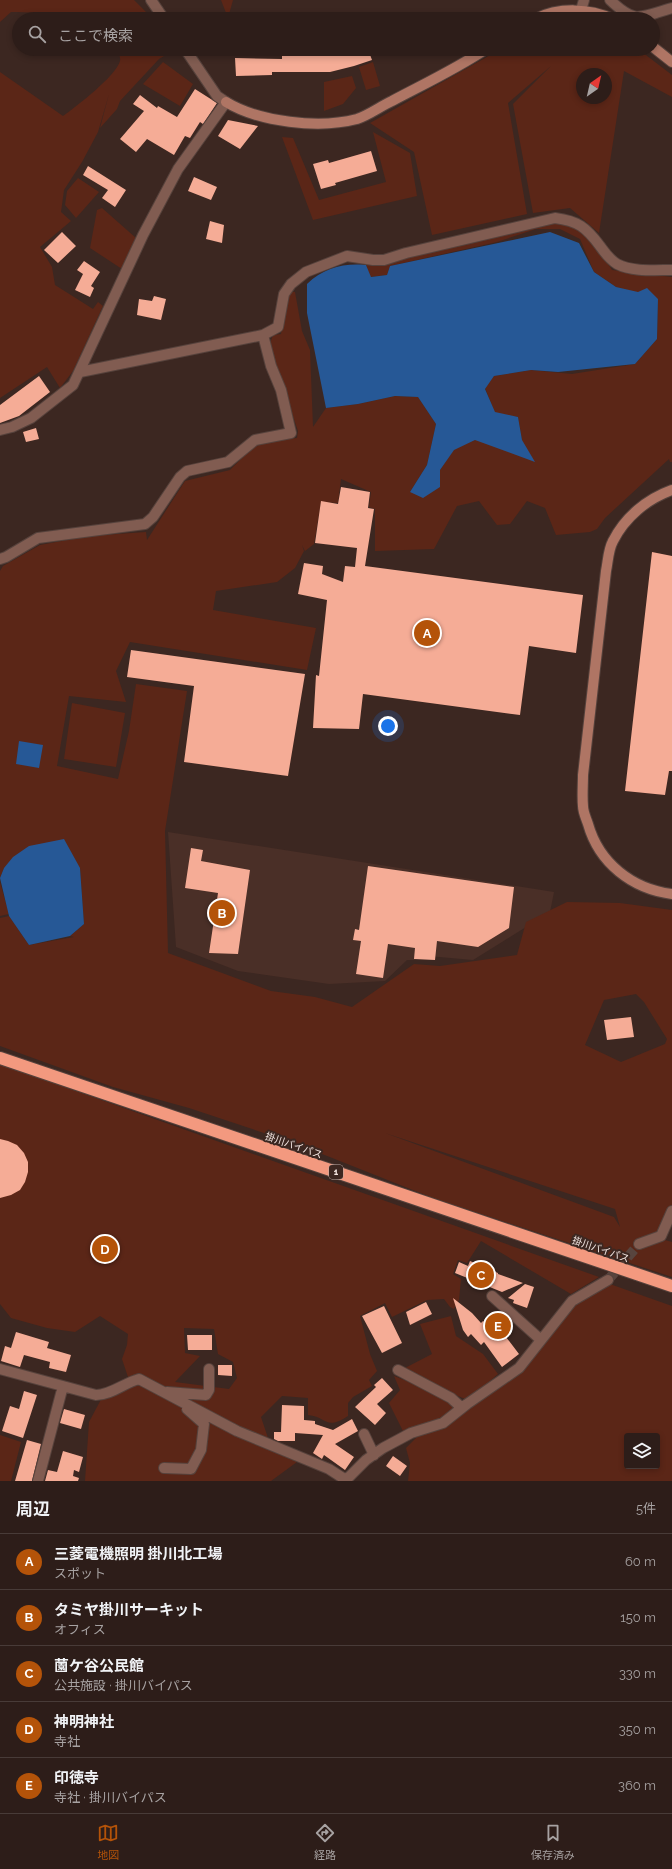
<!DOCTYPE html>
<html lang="ja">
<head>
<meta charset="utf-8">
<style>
	:root { --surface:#2d1d19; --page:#352622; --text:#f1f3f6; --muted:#a7a2a2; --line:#483b38; --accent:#b45309 }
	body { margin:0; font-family:Raleway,"Noto Sans JP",sans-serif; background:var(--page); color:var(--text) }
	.controls { position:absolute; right:12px; bottom:12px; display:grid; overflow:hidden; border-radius:4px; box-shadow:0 2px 6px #0003 }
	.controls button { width:36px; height:36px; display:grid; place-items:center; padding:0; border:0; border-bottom:1px solid var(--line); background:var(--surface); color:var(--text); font:20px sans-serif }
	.compass { position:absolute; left:576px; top:68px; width:36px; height:36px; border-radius:50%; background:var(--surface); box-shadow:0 2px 6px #0003; rotate:34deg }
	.you { position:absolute; left:388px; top:726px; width:14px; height:14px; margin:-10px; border:3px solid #fff; border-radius:50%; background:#1a73e8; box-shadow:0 0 0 6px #1a73e833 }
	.badge { display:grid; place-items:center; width:26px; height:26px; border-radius:50%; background:var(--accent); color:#fff; font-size:13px; font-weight:700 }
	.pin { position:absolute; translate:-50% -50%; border:2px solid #fff; box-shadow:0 1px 4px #0006 }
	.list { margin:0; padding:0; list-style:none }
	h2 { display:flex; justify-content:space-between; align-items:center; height:52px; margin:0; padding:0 16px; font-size:17px }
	h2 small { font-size:13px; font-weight:400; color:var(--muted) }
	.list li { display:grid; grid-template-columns:26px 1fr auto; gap:12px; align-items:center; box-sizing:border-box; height:56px; padding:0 16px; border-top:1px solid var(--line) }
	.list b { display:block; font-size:15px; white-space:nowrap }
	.list p { margin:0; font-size:13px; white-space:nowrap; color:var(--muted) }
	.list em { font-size:13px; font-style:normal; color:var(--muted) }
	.icon { flex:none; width:22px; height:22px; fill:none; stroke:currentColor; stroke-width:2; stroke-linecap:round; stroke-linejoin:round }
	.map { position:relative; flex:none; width:672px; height:1481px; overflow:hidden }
	.search { position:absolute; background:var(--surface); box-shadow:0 2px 6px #0003; left:12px; right:12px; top:12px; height:44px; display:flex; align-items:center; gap:10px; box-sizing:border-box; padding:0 14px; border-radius:22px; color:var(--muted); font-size:15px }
	.sheet { height:332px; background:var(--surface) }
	nav { display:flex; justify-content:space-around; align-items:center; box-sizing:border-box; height:56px; border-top:1px solid var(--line); background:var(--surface); font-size:11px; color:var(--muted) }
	nav a { display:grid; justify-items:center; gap:2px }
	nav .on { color:var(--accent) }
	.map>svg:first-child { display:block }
	.built { fill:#4a2f27 }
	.green { fill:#5b2617; fill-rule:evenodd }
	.water { fill:#265896 }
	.building { fill:#f5ac96 }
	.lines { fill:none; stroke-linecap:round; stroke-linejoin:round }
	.street-tunnel { stroke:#58443e; stroke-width:10; stroke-dasharray:10 5; stroke-linecap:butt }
	.street-casing { stroke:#56423c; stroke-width:12 }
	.secondary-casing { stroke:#56423c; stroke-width:12 }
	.highway-casing { stroke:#56423c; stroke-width:14 }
	.street { stroke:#815c51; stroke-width:10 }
	.secondary { stroke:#af7564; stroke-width:10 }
	.highway { stroke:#f3997f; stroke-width:12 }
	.labels { text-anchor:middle; stroke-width:4; stroke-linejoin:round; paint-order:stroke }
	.shield { fill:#3c2721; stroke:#bdada8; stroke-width:1 }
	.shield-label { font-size:9px; font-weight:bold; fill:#f4e6e2 }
	.street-label { font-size:10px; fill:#f4e6e2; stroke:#3c2721 }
</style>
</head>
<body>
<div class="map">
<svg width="672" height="1481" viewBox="0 0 672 1481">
	<rect width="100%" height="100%" fill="#3c2721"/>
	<path class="built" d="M168,832L554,892L550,912L473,960L417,955L415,960H407L385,981L329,984L238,971L176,947Z"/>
	<path class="green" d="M0,0H134L153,19H91L48,13L17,12H11L0,22Z
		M221,0H233L228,18Z
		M117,49H176L159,59L120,101L117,109L100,128L109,94L98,132L82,162L64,190L61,212L71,221L40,247L52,267L55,285L93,309L98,302L103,306L73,371L60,388L47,367L0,398V72L63,116C77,106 116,76 120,61C121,57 118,53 117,49Z
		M501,49H638L672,75V97L624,71L599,233L570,208L533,213L513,104L551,66L508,103L527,214L432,235L414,152L370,123ZM582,74H606V98H582Z
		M163,62L193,84L180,106L143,84Z
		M373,62L380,86L366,90L359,67Z
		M352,76L356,88L343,104L324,111V82Z
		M373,132L410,153L417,196L313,220L282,137L293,138L319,200L386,182Z
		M78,178L99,192L76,218L65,205L67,191Z
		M102,208L136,238L122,269L90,248L97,210Z
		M556,221L580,229L600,251L612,270L672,277V462H670L669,459L605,518L597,529L590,532L556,535L545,508L527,501L510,524L497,525L479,501L457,506L434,549L375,551V509L369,507L371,492L341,479L338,503L321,502L314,544L305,551L302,545L304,551L295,568L277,582L216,591L213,610L316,628L307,670L130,642L116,671L126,702L69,696L57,766L118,779L129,731L136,684L187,691L165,831L168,953L271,991L315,997L352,1007L414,964L440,966L517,955L526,922L567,902L620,903L672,910V1211L654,1237L672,1242V1277L433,1198L297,1144L189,1108L113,1087L0,1046V918L9,916L29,945L74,937L70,936L84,924L80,868H4L0,878V571L3,566L40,545L89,536L146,532L147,540L185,481L230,470L259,441L297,438L298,431L269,346L273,335L281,334L283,317L289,291L295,292L302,331L310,350L313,427L326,408L358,404L395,396L418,397L436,424L427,465L410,492L440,487V470L454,449L475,440H522L518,417L495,413L485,388L494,376L531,370L572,374L635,364L657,339L658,299L616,287L594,272L580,239L560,229H536L497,242L390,266L387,275L370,277L366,265H384L417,255ZM636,994L644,1002L667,1039L665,1044L621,1062L585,1045L604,1000ZM385,1133L615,1209L620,1227L614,1217Z
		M72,703L125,713L116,767L64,759Z
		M0,882L9,914L0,916Z
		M0,1064L599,1277L571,1294L481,1241L467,1263L458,1260L453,1274L461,1279L459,1300L454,1309L450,1307L444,1299L427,1300L392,1317L385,1303L360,1316L370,1354L377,1371L369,1380L372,1386L353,1397L348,1403V1416C325,1431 328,1417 308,1415V1398L282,1396L261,1417L270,1444L301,1459L271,1481H85L89,1422L105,1392L129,1380L122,1359L127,1345L128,1334L100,1316L75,1332L47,1328L11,1318L0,1304ZM184,1328L214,1329L218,1354L233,1362L237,1378L229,1389L175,1382L200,1356L185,1353Z
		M607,1283L672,1306V1481H408L410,1463L406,1448L422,1432L519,1368L573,1303ZM627,1436H657V1466H627Z
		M451,1316L456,1336L483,1354L498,1374L468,1400L404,1375L405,1368L432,1354L420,1324Z
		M394,1376L467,1404L443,1423L404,1433L389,1403L400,1390Z
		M0,1435L21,1442L11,1481H0Z"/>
	<path class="water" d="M550,232L579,243L594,272L616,287L638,292L647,288L658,299L657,339L635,364L558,372L531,370L494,376L485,389L495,412L518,417L522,440L535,462L475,440L454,450L440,470V487L423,498L410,492L427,465L436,424L418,397L395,396L358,404L326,408L307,313V284C324,268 343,263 366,265L371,277L387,275L390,266Z
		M19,741L43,745L39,768L16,764Z
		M64,839L80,868L84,924L70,936L29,945L9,916L0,878L4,868L13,857L29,846Z"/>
	<path class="building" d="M322,49H368L372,60L354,66L330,72H272V75L236,76L235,58L282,59V54L323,53Z
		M195,89L217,103L203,124L200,122L190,138L185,136L174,155L147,139L136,152L120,139L144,111L133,104L140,95L157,108L158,106L177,117Z
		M228,120L258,126L240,149L218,136Z
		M371,151L377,171L335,183L336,185L321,189L313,164L328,160L329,163Z
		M88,166L126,190L115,207L102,198L108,190L83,175Z
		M194,177L217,187L211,200L188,191Z
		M210,221L224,225L222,243L206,239Z
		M62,232L76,246L58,263L44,250Z
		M84,261L100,272L91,286L94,288L90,297L75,290L83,274L77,270Z
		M154,296L166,299L161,320L137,315L139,299L152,301Z
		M39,376L50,392L19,416L0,423V405Z
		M36,428L39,439L26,442L23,432Z
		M341,487L370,492L368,508L374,509L365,566L583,595L576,653L529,646L520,715L363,694L359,729L313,728L316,675L319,676L327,600L298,594L304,563L323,566L322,574L343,582L345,566L355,567L357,548L315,543L321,501L338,504Z
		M652,552L672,556V771H669L665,795L625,791Z
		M131,650L305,674L288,776L184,762L194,686L127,677Z
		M191,848L203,850L201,861L250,870L238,954L209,953L218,893L185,888Z
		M368,866L514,887L509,928L478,947L437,941L435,960L414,959L415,948L388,944L383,978L356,974L361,941L353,940L355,929L359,930Z
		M631,1017L634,1037L607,1040L604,1020Z
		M0,1139L8,1141L17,1145L24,1153L28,1162V1172L25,1182L20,1190L11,1195L0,1198Z
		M470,1261L498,1273V1274L523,1283L502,1292L455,1273L459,1262L468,1266Z
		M525,1284L534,1287L527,1308L513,1303L514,1300L508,1298Z
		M453,1298L472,1313L481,1323L483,1321L485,1322L484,1320L491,1314L495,1322L498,1314L506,1324L505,1325L511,1334L506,1337L519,1354L502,1367L484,1342L481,1345L471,1334L468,1337L463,1330Z
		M426,1302L432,1314L410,1325L406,1312Z
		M384,1306L402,1343L382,1353L362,1316Z
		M16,1332L49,1342L47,1348L71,1355L66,1372L49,1368L50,1362L24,1355L20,1367L1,1361L5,1346L11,1348Z
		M187,1335H212V1350H188Z
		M218,1365H232V1376L218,1375Z
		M382,1378L393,1390L377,1404L386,1413L375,1425L355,1407L376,1387L374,1385Z
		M24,1391L37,1395L23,1438L2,1431L10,1406L19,1409Z
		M282,1405L304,1406V1420L315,1421V1424L333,1430L352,1419L358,1431L335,1444L354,1457L345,1470L324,1455L322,1459L313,1453L323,1435L295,1433V1441H278L274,1439V1432H281Z
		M64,1409L85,1415L81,1429L60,1423Z
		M27,1440L41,1444L32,1481H15Z
		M63,1451L83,1457L79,1472L74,1470L73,1476L79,1478L78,1481H45L48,1470L57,1472Z
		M393,1456L407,1466L400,1476L386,1466Z"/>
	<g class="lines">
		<path class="street-tunnel" d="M608,1280L639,1244"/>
		<defs>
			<path id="street" d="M151,0L164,19
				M610,0C636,25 640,17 672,8
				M581,10L584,0
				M80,372L263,335L278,327L284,294L291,284L306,272L347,256L373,260H384L406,253L555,218C578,221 586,227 600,246C605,253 609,259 617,264C632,272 655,270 672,270
				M0,430L12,427L31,418L73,385L143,235L178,169L226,102L217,96L185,49
				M0,559L6,557L38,538L145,524L153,517L180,477L187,471L228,462L255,440L291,433L281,390L271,366L263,335
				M639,1244L661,1236L672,1211
				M492,1296L541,1340
				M0,1369L96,1395C111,1395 124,1383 139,1379L237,1431L329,1469L346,1480
				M398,1370L451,1398L462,1408
				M167,1392L206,1395L209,1390V1369
				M364,1434L374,1455
				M164,1468L191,1469L201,1450L204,1424L187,1409
				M38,1481L63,1386
				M345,1481L366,1460L383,1448L411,1433L443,1423L467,1404L519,1368L572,1301L608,1280"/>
			<path id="secondary" d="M535,19C559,7 589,8 613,19
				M653,47L672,62
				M226,102C259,122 319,129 357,119C369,115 381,106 392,101C424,84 456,69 486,49
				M672,490C647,499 625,517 613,541C608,550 608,562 606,571L583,775C583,785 582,796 583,806C583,812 586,818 588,824C599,863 632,889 672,894"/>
			<path id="highway" d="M0,1058L672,1286"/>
		</defs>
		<use href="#street" class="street-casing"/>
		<use href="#secondary" class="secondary-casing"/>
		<use href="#highway" class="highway-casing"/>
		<use href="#street" class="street"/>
		<use href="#secondary" class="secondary"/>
		<use href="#highway" class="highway"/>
	</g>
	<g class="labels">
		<rect class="shield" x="329" y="1165" width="14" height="14" rx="3"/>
		<g class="shield-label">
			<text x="336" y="1175">1</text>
		</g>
		<g class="street-label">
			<text transform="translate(294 1145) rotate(19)" y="4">掛川バイパス</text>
			<text transform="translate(601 1249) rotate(19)" y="4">掛川バイパス</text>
		</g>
	</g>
</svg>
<div class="controls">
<button><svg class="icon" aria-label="layers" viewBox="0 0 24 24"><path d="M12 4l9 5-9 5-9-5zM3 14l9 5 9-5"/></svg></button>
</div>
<svg class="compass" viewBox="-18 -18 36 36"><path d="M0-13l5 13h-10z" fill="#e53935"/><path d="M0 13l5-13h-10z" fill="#a7a2a2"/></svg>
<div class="you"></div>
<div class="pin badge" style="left:427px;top:633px">A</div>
<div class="pin badge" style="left:222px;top:913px">B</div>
<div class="pin badge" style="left:481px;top:1275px">C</div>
<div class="pin badge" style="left:105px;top:1249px">D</div>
<div class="pin badge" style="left:498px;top:1326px">E</div>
<div class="search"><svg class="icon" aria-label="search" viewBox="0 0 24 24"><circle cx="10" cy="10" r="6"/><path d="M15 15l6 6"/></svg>ここで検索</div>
</div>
<section class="sheet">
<h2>周辺<small>5件</small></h2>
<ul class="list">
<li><span class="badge">A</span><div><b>三菱電機照明 掛川北工場</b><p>スポット</p></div><em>60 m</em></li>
<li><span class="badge">B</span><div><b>タミヤ掛川サーキット</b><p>オフィス</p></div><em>150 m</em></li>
<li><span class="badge">C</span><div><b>薗ケ谷公民館</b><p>公共施設 · 掛川バイパス</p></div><em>330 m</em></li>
<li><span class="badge">D</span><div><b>神明神社</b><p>寺社</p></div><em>350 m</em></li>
<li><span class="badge">E</span><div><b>印徳寺</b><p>寺社 · 掛川バイパス</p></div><em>360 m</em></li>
</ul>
</section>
<nav>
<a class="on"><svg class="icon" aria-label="map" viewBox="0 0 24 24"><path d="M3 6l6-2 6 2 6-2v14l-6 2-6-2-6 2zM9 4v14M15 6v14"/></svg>地図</a>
<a><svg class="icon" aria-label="directions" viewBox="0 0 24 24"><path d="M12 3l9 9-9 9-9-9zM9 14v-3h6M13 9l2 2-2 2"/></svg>経路</a>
<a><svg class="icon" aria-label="saved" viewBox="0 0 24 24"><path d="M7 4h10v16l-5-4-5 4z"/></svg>保存済み</a>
</nav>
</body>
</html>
